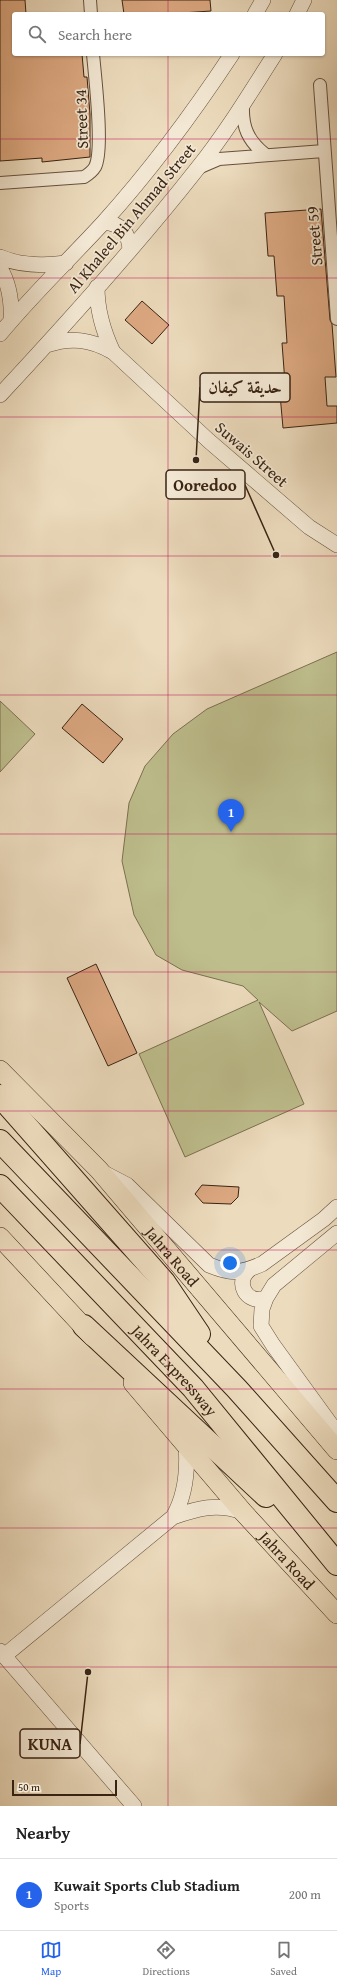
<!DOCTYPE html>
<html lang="en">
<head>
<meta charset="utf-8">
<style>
	:root { --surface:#fff; --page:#f2f2f2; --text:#222; --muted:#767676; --line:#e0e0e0; --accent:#2563eb }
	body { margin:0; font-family:"Gentium Book Plus",Amiri,serif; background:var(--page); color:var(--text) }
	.scale { position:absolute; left:12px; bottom:10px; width:105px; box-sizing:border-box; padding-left:4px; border:2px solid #392313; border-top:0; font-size:11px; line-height:14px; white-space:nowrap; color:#392313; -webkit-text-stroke:3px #f3e8d4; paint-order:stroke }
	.you { position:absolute; left:230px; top:1263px; width:14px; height:14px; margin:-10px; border:3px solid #fff; border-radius:50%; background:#1a73e8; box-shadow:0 0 0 6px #1a73e833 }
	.badge { display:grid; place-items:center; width:26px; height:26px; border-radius:50%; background:var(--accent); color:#fff; font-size:13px; font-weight:700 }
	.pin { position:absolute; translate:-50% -33px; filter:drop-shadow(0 1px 2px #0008) }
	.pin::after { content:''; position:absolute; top:21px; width:14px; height:12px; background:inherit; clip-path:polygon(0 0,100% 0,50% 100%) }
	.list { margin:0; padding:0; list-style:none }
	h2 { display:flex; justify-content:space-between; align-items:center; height:52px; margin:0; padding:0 16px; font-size:17px }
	h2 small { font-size:13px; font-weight:400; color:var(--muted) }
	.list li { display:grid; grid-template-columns:26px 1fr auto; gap:12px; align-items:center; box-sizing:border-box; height:72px; padding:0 16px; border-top:1px solid var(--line) }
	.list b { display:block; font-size:15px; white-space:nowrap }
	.list p { margin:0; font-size:13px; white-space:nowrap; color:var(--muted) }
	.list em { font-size:13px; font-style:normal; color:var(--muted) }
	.icon { flex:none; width:22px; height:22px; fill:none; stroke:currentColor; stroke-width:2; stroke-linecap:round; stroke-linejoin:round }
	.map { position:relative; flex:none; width:337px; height:1806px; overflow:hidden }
	.search { position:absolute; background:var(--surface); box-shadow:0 1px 3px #0004; left:12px; right:12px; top:12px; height:44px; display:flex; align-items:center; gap:10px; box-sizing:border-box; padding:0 14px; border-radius:4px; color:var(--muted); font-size:15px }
	.sheet { height:124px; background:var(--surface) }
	nav { display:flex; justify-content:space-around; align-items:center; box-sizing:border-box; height:56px; border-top:1px solid var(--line); background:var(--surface); font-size:11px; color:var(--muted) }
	nav a { display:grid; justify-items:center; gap:2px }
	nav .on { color:var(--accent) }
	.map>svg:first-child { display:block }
	.green { fill:#bebe8d; stroke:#7c7050 }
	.building { fill:#dda982; stroke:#392313 }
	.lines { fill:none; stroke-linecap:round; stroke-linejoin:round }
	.minor-casing { stroke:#66513e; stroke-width:14 }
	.tertiary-casing { stroke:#66513e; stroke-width:16 }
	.primary-casing { stroke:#392313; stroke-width:20 }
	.motorway-casing { stroke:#392313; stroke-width:24 }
	.minor { stroke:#f3e8d4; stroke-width:12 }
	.tertiary { stroke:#f3e8d4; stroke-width:15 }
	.primary { stroke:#ecdbbd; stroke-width:19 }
	.motorway { stroke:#ecdbbd; stroke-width:22 }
	.grid { fill:none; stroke:#c2185b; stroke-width:1; stroke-opacity:0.55 }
	.labels { text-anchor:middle; stroke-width:3.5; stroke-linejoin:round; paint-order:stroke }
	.street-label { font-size:16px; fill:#392313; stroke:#f3e8d4 }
	.leader { fill:none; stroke:#392313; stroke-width:1.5 }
	.callout-dot { fill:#392313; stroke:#f3e8d4; stroke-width:1.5 }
	.callout { fill:#f3e8d4; stroke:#392313; stroke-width:1.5 }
	.callout-label { font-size:17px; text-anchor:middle; font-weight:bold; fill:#392313 }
</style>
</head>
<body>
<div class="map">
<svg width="337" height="1806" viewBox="0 0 337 1806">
	<rect width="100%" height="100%" fill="#ecdbbd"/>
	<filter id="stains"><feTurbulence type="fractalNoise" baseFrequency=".005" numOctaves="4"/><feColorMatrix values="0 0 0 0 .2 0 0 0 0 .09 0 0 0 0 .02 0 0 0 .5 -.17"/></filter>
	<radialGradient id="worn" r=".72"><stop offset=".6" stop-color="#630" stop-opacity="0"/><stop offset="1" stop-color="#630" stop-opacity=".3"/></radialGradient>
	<path class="green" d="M337,652V1011L292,1031L259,1002L304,1104L185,1157L139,1054L258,1000L243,986L182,970L156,955L134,915L122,861L129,803L145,766L173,734L207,709Z
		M0,701L35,734L0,772Z"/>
	<path class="building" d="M0,0H25L26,14H14V54H82L84,77H87L90,114V157L42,162V158L0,161Z
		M122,0H210L211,11L167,14H124Z
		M321,209L330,320L332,324L336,377H325L327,406H337V423L283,428L279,383H285L282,343H287L284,296H277L274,256H268L265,213Z
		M142,301L169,325L152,344L125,320Z
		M82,704L123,739L103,763L62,728Z
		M96,964L137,1053L108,1066L67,978Z
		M202,1185L239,1187L238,1197L231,1204L203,1203L195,1194Z"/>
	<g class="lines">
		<defs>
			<path id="minor" d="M90,0L91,14
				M320,85L337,319
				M243,105C242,127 248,141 266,155
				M198,168L219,159L324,151
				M0,183L84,177C89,174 92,172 95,167C104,150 95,77 93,54"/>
			<path id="tertiary" d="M255,14L263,0
				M297,14L304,0
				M104,222C121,224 129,233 130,250
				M0,257C21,266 43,266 66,263
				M0,268C10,285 12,302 11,321
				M97,287C97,311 103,331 113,352
				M0,334C32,295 69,260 103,223C151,170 193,113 232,54
				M47,345C71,337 90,339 113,352L209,441L309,527L337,545
				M0,395C68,322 135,248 197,169C226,133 250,93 275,54
				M104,1173L127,1185L209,1265C231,1274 239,1274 262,1264L324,1219L337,1207
				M337,1233L274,1285L266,1298L262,1309L261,1326L273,1345L337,1433
				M250,1269C234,1282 246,1305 266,1298
				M173,1517C198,1508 217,1503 243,1512
				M0,1651L134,1806
				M4,1656L173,1517C186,1495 188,1470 186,1444"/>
			<g id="primary">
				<path id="s1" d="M0,1070L99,1170L337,1450"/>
				<path d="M0,1237L93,1337"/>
				<path id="s2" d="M133,1383L243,1512L337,1614"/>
			</g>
			<g id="motorway">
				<path d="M0,1096L164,1282L199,1334"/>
				<path d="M0,1141L237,1389L337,1501"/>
				<path id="s3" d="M0,1186L193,1388L337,1564"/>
				<path d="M84,1326L266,1496"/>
			</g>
		</defs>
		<use href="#minor" class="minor-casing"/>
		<use href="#tertiary" class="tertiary-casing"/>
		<use href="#primary" class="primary-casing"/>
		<use href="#motorway" class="motorway-casing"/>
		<use href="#minor" class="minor"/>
		<use href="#tertiary" class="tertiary"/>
		<use href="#primary" class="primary"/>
		<use href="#motorway" class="motorway"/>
	</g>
	<path class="grid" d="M168,0V14M168,54V1806M0,139H337M0,278H337M0,417H337M0,556H337M0,695H337M0,834H337M0,972H337M0,1111H337M0,1250H337M0,1389H337M0,1528H337M0,1667H337"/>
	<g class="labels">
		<g class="street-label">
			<text transform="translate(81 119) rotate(-92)" y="6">Street 34</text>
			<text transform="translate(131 218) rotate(-50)" y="6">Al Khaleel Bin Ahmad Street</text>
			<text transform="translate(314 236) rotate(-95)" y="6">Street 59</text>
			<text transform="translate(252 454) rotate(41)" y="6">Suwais Street</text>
			<text dy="6" stroke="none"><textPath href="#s1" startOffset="254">Jahra Road</textPath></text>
			<text dy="6" stroke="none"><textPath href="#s3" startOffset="254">Jahra Expressway</textPath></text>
			<text dy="6" stroke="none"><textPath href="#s2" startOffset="235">Jahra Road</textPath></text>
		</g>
	</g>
	<path class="leader" d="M196 460L200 387M276 555L245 485M88 1672L80 1744"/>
	<g class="callout-dot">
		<circle cx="196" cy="460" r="4"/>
		<circle cx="276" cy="555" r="4"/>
		<circle cx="88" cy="1672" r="4"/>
	</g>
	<g class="callout">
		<rect x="200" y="373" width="90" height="29" rx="4"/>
		<rect x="166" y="470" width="79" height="29" rx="4"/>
		<rect x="20" y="1729" width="60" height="29" rx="4"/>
	</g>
	<g class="callout-label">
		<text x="245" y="393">حديقة كيفان</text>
		<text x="205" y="491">Ooredoo</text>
		<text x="50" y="1750">KUNA</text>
	</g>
	<rect width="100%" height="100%" filter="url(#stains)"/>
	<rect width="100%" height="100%" fill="url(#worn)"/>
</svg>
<div class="scale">50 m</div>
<div class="you"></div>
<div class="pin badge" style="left:231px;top:832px">1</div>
<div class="search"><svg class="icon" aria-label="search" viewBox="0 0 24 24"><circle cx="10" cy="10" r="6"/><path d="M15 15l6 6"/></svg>Search here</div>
</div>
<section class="sheet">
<h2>Nearby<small></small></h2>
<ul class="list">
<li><span class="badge">1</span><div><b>Kuwait Sports Club Stadium</b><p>Sports</p></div><em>200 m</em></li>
</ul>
</section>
<nav>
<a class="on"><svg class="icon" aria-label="map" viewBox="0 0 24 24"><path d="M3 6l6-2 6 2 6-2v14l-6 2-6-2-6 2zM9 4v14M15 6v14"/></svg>Map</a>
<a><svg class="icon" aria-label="directions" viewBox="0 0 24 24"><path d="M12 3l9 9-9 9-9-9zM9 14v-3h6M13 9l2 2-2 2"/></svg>Directions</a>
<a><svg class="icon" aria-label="saved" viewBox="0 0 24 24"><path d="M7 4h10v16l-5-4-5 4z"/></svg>Saved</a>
</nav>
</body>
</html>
